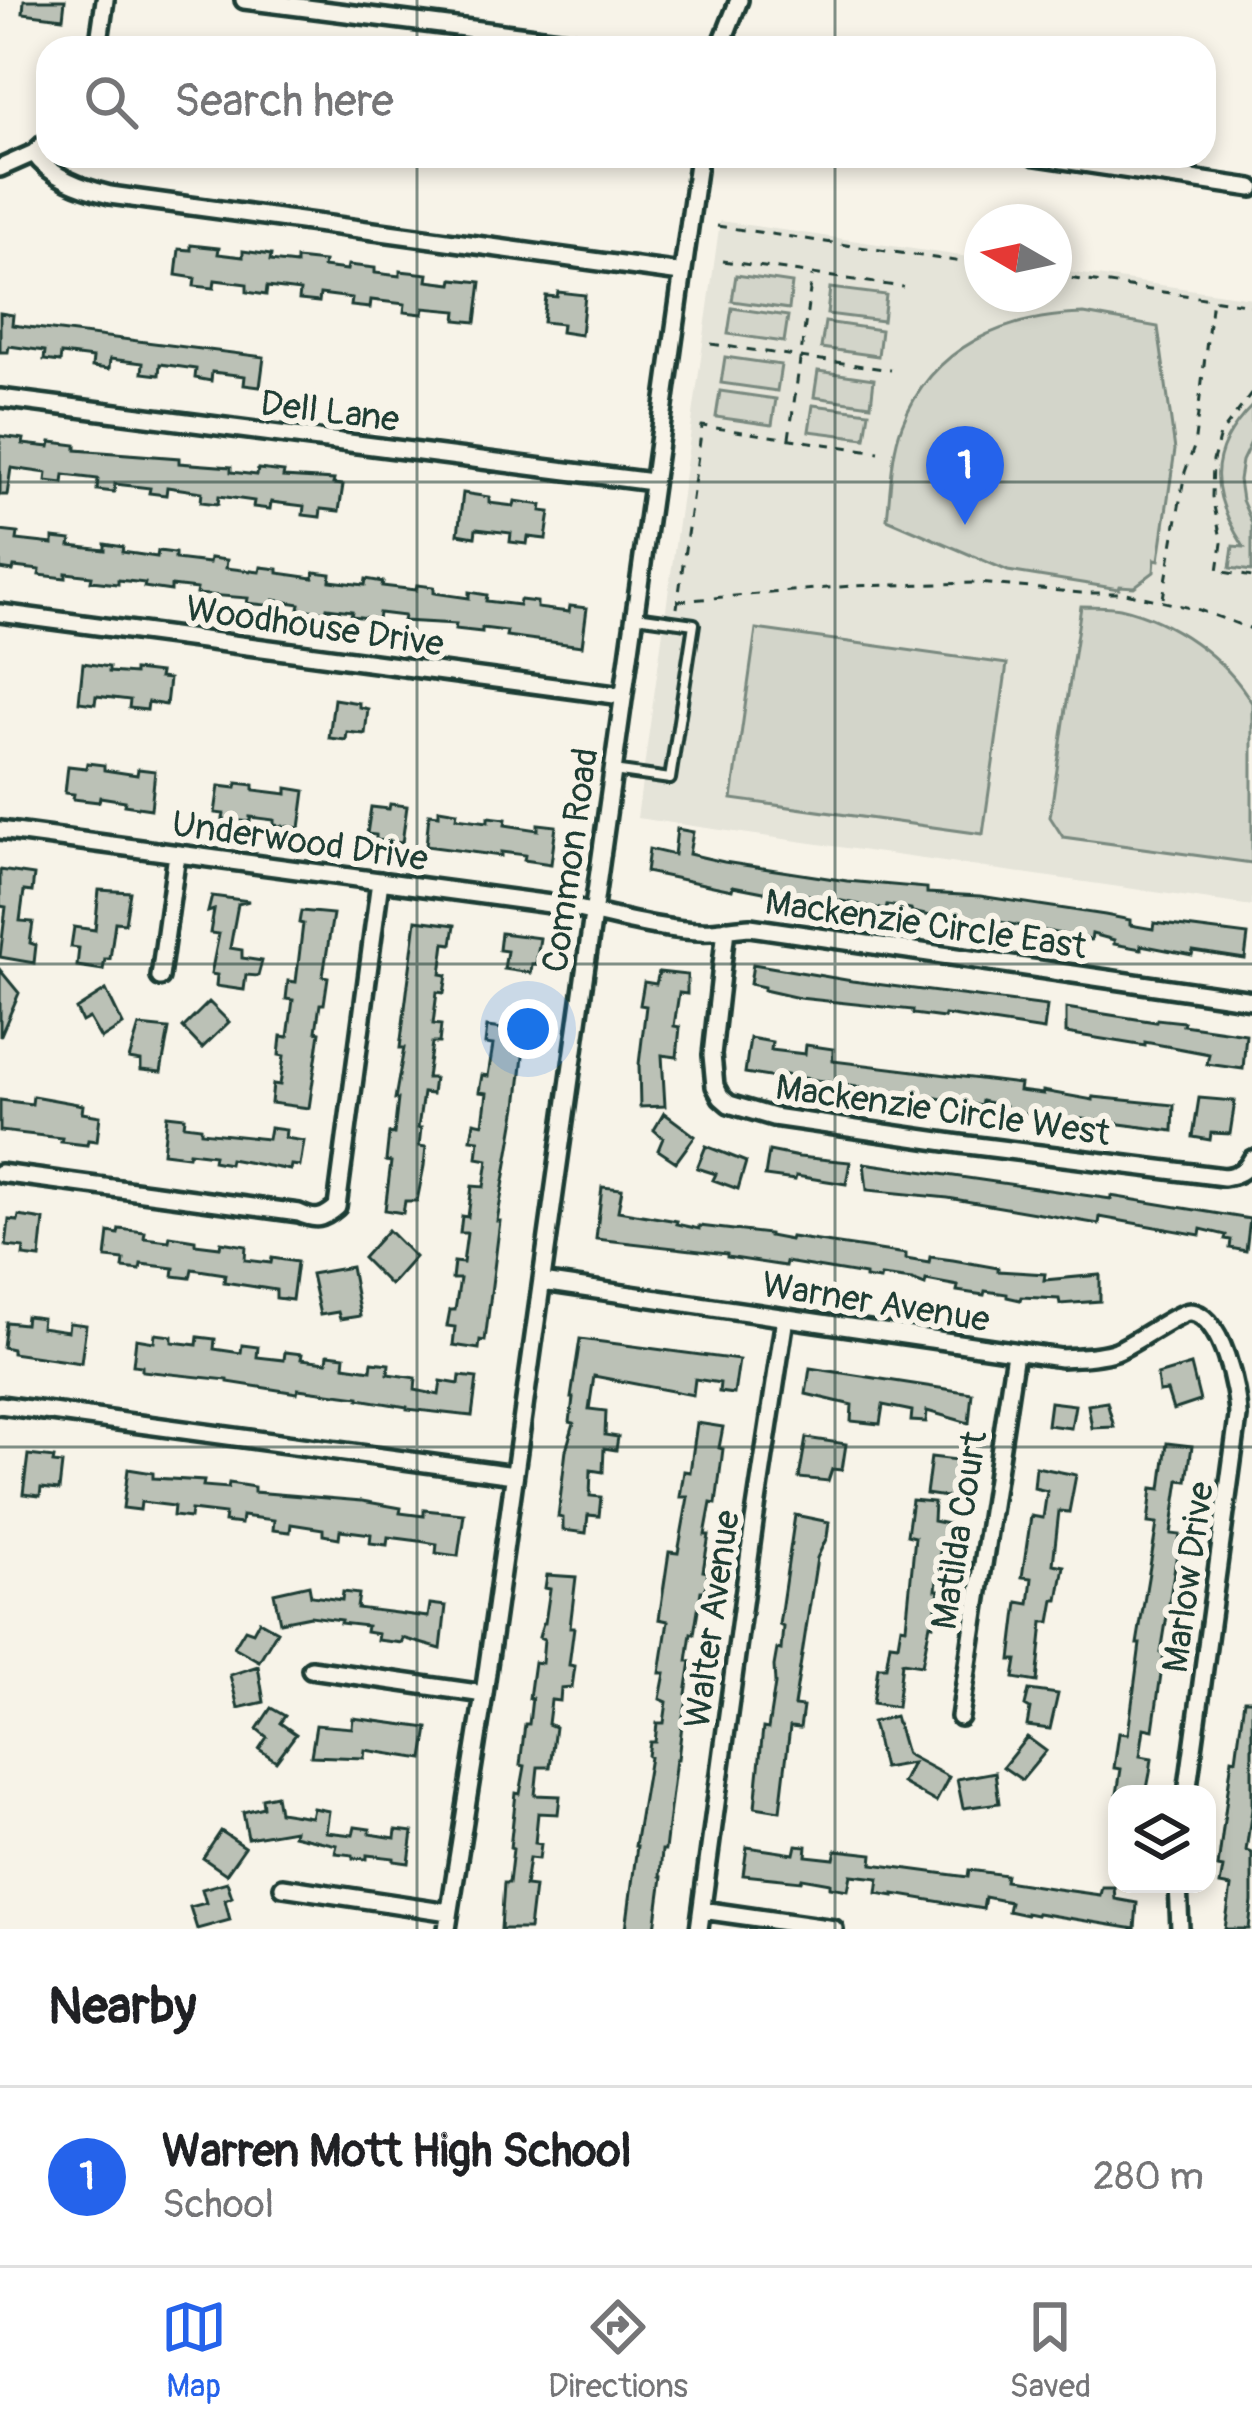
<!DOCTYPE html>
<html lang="en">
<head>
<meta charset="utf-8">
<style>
	:root { --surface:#fff; --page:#f6f6f6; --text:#202124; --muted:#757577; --line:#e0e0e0; --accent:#2563eb }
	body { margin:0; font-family:Pangolin,sans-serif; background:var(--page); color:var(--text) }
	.controls { position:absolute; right:36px; bottom:36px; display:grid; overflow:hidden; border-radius:24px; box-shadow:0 6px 18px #0003 }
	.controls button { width:108px; height:108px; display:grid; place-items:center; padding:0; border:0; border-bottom:3px solid var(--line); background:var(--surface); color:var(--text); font:60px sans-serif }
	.compass { position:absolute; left:964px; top:204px; width:108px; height:108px; border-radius:50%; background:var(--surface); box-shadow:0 6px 18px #0003; rotate:279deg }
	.you { position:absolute; left:528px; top:1029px; width:42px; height:42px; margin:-30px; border:9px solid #fff; border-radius:50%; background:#1a73e8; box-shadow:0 0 0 18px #1a73e833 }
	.badge { display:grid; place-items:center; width:78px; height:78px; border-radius:50%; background:var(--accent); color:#fff; font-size:39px; font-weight:700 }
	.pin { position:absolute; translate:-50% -99px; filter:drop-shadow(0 3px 6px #0008) }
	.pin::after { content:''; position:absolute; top:63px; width:42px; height:36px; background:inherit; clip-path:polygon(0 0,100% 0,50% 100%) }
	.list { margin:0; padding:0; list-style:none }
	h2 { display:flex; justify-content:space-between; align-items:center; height:156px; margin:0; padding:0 48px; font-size:51px }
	h2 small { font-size:39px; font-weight:400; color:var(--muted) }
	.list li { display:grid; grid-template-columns:78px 1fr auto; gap:36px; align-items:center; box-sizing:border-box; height:180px; padding:0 48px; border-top:3px solid var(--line) }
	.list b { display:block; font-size:45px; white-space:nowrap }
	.list p { margin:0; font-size:39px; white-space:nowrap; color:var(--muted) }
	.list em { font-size:39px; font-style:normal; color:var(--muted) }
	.icon { flex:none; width:66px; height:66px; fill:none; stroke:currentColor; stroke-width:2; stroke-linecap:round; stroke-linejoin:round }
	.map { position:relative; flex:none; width:1252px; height:1929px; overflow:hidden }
	.search { position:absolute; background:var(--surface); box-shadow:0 6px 18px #0003; left:36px; right:36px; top:36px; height:132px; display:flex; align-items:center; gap:30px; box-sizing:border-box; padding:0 42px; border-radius:36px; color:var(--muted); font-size:45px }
	.sheet { height:336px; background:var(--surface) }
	nav { display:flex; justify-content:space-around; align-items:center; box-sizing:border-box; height:168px; border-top:3px solid var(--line); background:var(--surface); font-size:33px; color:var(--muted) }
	nav a { display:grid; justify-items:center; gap:6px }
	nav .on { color:var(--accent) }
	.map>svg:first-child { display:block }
	.built { fill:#e5e4d9 }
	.green { fill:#d3d5ca; stroke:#79897f; stroke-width:3 }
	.building { fill:#bbc1b6; stroke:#1f3d34; stroke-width:3 }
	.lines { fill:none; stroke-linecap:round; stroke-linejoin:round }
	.lane-casing { stroke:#1f3d34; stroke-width:16 }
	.street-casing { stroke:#1f3d34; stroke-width:24 }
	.path { stroke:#1f3d34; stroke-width:3; stroke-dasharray:9 9; stroke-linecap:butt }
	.lane { stroke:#f7f3e8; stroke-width:8 }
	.street { stroke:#f7f3e8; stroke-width:15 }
	.grid { fill:none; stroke:#1f3d34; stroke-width:3; stroke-opacity:0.55 }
	.labels { text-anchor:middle; stroke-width:12; stroke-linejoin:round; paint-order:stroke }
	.street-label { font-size:36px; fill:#1f3d34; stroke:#f7f3e8 }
</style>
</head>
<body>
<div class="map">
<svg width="1252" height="1929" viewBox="0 0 1252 1929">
	<rect width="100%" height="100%" fill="#f7f3e8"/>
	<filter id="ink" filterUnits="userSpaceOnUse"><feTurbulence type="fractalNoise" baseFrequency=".00833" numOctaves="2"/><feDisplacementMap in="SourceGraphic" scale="24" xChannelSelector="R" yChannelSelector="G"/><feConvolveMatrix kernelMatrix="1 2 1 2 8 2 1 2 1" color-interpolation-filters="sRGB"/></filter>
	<g filter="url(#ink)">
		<path class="built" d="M720,221L982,259V294H1054V270L1252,298V906L637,818Z"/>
		<path class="green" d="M736,275L792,283L789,309L732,301Z
			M830,288L886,295L883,321L827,314Z
			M732,308L788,316L784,342L728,334Z
			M1084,314L1158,327L1175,450L1159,560L1155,559L1154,572L1134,587L1120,586L1119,589L1008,571L887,519C891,488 891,454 902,425C932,346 1005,316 1084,314Z
			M825,322L881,330L878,356L821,348Z
			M725,357L781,365L777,391L721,383Z
			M818,371L874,379L871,405L814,397Z
			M720,391L776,399L772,425L716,417Z
			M813,405L869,412L865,438L809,431Z
			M1252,406V440L1242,461L1239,480L1242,500L1252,523V571L1230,568L1233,546L1244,547C1210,494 1205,453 1252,406Z
			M1081,606C1094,606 1108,606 1120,608C1172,620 1225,657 1252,703V863L1063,837L1050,817Z
			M756,629L1007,664L983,834L732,799Z"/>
		<path class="building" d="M24,0H65L63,18L23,13Z
			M191,245L219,248L218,254L243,257V251L271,255L270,261L296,264V259L324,262L323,267L347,270L348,265L375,268V273L400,276V271L428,274L427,281L452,284L453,279L481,282L476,322L456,320L457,311L424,308L423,314L404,312L405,304L371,300L370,308L351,306L352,298L320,294L319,302L299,300L300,291L267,287L266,295L247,292V284L215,280L214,288L194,286L195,278L176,275L179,249L191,250Z
			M558,292L585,295L581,335L561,332L562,324L543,322L546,296L557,297Z
			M0,313L13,315L12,325L264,357L260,387L244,385L245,376L212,372L211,381L195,378L196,369L160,364L159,375L142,373L143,363L110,359L109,369L92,367L93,358L61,354L60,362L44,360L45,351L9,346L8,352H0Z
			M0,436L24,439L23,444L50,447L51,442L76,445V450L179,458V463L231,467V472L257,475L258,469L284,472L283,477L334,480L333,484L343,485L339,511L321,509L320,517L303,515L304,506L271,502L270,509L253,507L254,501L219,496L218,504L201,502L202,492L167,487L166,495L149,493L150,488L115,484L114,492L97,490L98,479L64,475L63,483L46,481L47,473L11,468L7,495H0Z
			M463,493L489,497V503L514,506L515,501L542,505L541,511L550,512L546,539L528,537L527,544L510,542L511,533L476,529L475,537L458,534Z
			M0,531L18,533L17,540L53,544V538L71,540L70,546L105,550V544L123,547L122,552L157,557L158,551L175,553V559L209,563L210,558L227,560L226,568L260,572L261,567L278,569V573L313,578L314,572L331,574L330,581L365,585L366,579L383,582L382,586L416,590L417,585L434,587V593L469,598V592L487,595L486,601L519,605L520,600L537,602V608L569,612L570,606L587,608L582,646L506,636L507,631L482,628V632L455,629L456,624L403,621L404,616L379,613L378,619L351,616L352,611L327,608L326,612L299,609L300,604L274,600V606L247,603L248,598L196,594L197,589L171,586V591L144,587L145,583L118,580V584L91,581L92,576L66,573V578L39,575L40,570L14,567L13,571L0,569Z
			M83,663L109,667V672L134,674V670L160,673L159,678L169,679L166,705L148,702L147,710L129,708L130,700L96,696L95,704L79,702Z
			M334,699L359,703V707L368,709L365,734L347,732L346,740L329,738Z
			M87,763L104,765V770L137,775L138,769L155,771L151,809L124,805L125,801L100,797L99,802L73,799L74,794L65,793L68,766L86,768Z
			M237,783L254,785V790L287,794V788L305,791L300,828L274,825V820L250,817V822L223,819L224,814L215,813L219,786L236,788Z
			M390,804L407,806L402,843L376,840V835L367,834L371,807L389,809Z
			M439,809L457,812L456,818L488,822V817L506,819L505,825L538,830V824L556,826L551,864L524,860L525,855L501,852V856L426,846L429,814L439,815Z
			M677,829L693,832L689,854L724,862L847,881L927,888V893L980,896L1105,915L1130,920V925L1153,929L1154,923L1248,935L1245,959L1193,951L1192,955L1141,945V949L1114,944V940L1092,934L1091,940L990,920L989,925L939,915V918L912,912L911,909L887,905L886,910L822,897L784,892V896L733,886L732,890L646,872L649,849L674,855Z
			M0,870L34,875L32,892L24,891L20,921L33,922L30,943L36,945L34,963L0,957L6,907L0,906Z
			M99,890L130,892L125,923L115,922L110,959H105L103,970L77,966L79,948L71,947L74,927L95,930Z
			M212,896L249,901L238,904L230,948L242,950V958L262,961L258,976L246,975L244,990L216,986L217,975L211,974L219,934L210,933L214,910L208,912Z
			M301,911L333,914L323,976L328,977L324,1004H320L316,1031L320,1032L309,1108L271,1103L273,1084L280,1085L284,1056L279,1055L281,1036L288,1037L293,1000L286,999L288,981L296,982L303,924L299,923Z
			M416,920L455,925L452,944L445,943L441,974L447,975L444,993L437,992L433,1024L441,1025L439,1043H432L427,1078H434L432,1094L423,1093L418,1128H421L419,1146L426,1147L424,1166L417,1201H405L403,1213L385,1210L391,1162L386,1161L389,1133L394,1134L398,1099H395L404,1048H400Z
			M501,933L540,938L536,964H532L531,973L504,969L507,951L499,950Z
			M753,964L852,981L1047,1006L1044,1030L945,1015L944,1018L913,1014V1010L799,998L764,990V987L750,984Z
			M0,970L19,993L0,1037Z
			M659,972L687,975V994L679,993L674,1026L680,1027L677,1057L662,1055L665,1106L640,1107L639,1064L646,1006L640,1005L644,982L656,984Z
			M106,990L123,1025L101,1039L89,1018L82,1022L76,1009Z
			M209,1002L229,1022L202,1048L183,1028Z
			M1066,1008L1156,1022L1157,1019L1184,1022L1183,1025L1246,1034L1243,1069L1207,1064L1209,1054L1145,1042V1046L1066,1033Z
			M139,1026L169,1029L161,1072L141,1070V1061L129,1059Z
			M487,1027L526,1032L517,1106L497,1221H500L485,1341L480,1340L479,1349L453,1345L455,1327L447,1326L450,1310H455L460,1279H452L454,1262L463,1263L467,1233H460L462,1216L468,1217L472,1186L484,1187L488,1160L477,1158L479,1140L471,1139L474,1122L483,1124L487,1093L479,1092L482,1075L488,1076L493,1045L485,1044Z
			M750,1038L772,1042L771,1050L805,1054L806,1045L833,1049V1061L1020,1084L1019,1091L1043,1094V1091L1093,1100V1097L1174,1105L1173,1131L1082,1119V1122L1004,1110L1005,1106L982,1101L981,1106L932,1097V1100L781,1074V1079L745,1073Z
			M33,1096L83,1105L82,1113L100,1116L97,1141L88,1140L87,1145L61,1142L62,1138L0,1131V1100L32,1104Z
			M1199,1098L1235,1101L1230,1134L1211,1133L1210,1140L1193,1137Z
			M664,1113L695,1136L676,1162L658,1150L663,1138L654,1130Z
			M167,1115L185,1117L184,1125L201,1127V1132L268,1139L270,1128L286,1130L285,1138L304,1141L300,1166L291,1165L290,1170L230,1159L229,1164L213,1161L214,1155L189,1152L188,1156L163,1153Z
			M706,1146L746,1162L738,1189L713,1180L716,1174L697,1168Z
			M769,1151L799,1157L850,1162L846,1184L796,1176L795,1180L765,1176Z
			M864,1163L1111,1199V1196L1250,1219L1246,1251L1230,1248L1231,1240L1225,1239L1226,1235L1201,1229L1200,1235L1100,1217L1099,1224L948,1198L867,1190Z
			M602,1187L622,1189L618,1211L677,1221L676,1224L699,1229V1226L769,1234V1236L790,1240L791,1237L906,1254V1259L929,1263L930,1257L953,1260L998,1268V1271L1045,1274L1044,1280L1100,1275V1301L1060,1304L1059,1299L1021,1297L1020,1300L1007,1297V1294L985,1291L984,1295L957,1291L958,1286L926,1280L925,1285L912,1280L881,1276L880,1280L865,1278V1275L786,1262L785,1266L727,1257V1254L596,1239Z
			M19,1216L44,1220L40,1258L23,1256L24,1248L6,1246L9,1220L18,1221Z
			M119,1229L145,1232L144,1238L169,1241L170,1236L195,1240V1244L220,1247L221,1242L246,1246L245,1260L271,1263L272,1258L297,1262L292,1300L276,1298V1290L224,1282L225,1274L192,1269L190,1278L173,1276L174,1268L141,1264L140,1270L123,1268L124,1260L106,1258L109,1232L118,1234Z
			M388,1230L415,1257L390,1285L363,1258Z
			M351,1267L360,1316L340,1319L338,1312L320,1315L311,1274Z
			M26,1316L42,1318L41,1327L68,1331L69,1323L86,1325L81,1363L12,1353V1349L3,1347L6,1322L25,1324Z
			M155,1334L172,1336V1342L197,1345L198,1337L215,1339L214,1349L241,1353L242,1345L258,1347L257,1357L284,1360L285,1352L302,1354L301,1359L327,1362L328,1354L345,1356L344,1366L371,1370L372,1362L389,1364L388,1374L416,1378L415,1390L439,1395L441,1381L459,1384L460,1376L477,1378L472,1416L407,1409V1407L359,1399V1397L298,1389L297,1393L228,1382V1380L142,1371V1366L133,1365L136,1339L154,1342Z
			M580,1339L739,1360L734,1394L719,1392L720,1383L695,1379L693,1395L594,1376L589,1409L606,1411L605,1435L618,1437L616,1450L604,1448L603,1472L591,1470L590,1496L601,1497L599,1516L588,1515L586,1533L563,1530V1518L558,1517L566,1450L574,1423L570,1422L573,1398H571Z
			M1191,1365L1200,1401L1173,1410L1167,1391L1159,1392L1157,1375Z
			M810,1368L972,1393L969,1423L927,1411L926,1422L911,1421L912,1411L883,1405L880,1424L851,1421L852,1405L806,1394Z
			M1050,1402L1075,1405L1071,1428L1047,1425Z
			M1107,1402L1114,1427L1092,1428L1088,1405Z
			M697,1423L723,1427L719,1448L723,1449L716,1504L711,1503L705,1535H709L703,1571L708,1572L705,1591H701L694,1634L691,1633L687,1661H691L686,1694L689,1695L683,1716L678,1759H676L665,1850H662L660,1876L662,1877L655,1929H626L637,1846H635L650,1757L648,1756L650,1742H655L657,1723H664L667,1702L660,1699L665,1673H660L668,1621L659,1619L669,1552L678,1553L688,1497H680L684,1471L690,1472Z
			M806,1438L846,1444L842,1470L832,1469L828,1481L799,1478Z
			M1167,1443L1192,1446L1187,1481L1179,1480L1171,1534L1180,1535L1161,1653H1164L1153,1730L1144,1728L1140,1756L1152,1758L1150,1773L1146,1794H1117L1121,1769L1114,1768L1119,1733L1128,1734L1140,1644H1137L1157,1524L1148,1523L1152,1488L1161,1489Z
			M28,1455L54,1458L53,1463L62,1464L59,1490L41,1488L40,1496L23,1494Z
			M931,1457L957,1460L953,1498L926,1494Z
			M1036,1467L1076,1475L1069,1512L1059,1511L1053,1564L1064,1566L1058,1600H1054L1050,1622H1043L1037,1682L1014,1678L1017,1660H1011L1018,1602L1029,1604L1032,1578L1022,1577L1031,1516L1043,1518L1047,1491L1034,1488Z
			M128,1469L153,1473V1478L204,1481L203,1486L228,1488L229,1483L254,1487V1492L362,1501L401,1508L400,1513L424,1516V1510L464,1514L458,1556L436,1553L437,1544L419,1541L388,1537L387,1545L370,1543L371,1534L340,1530L339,1538L323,1535V1529L291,1524L290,1532L273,1530L274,1520L242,1516L241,1524L224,1522L225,1514L191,1510L190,1518L173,1516L174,1506L141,1502L140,1510L123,1508Z
			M912,1500L934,1502L933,1521L948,1524L945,1543L941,1542L936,1590H939L933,1625L930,1624L922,1665L902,1662L897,1707L873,1703L878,1667H886L890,1643L898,1644L901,1626L906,1627L915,1537L907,1535Z
			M795,1515L829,1522L827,1537L817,1558L794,1706L803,1707L800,1728L790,1727L780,1811L755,1807L763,1728L768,1729L775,1684L774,1666L777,1649L781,1650L783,1627L779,1625Z
			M547,1575L576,1577L570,1627H574L569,1665L575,1666L572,1687L561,1688L560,1701L551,1700L548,1724L555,1727L550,1767H538L535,1795L560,1796L558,1814L538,1813L535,1843L541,1844L539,1859L529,1858L525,1886L534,1887L529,1929H501L504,1883H509L513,1849L510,1848L516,1793L520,1794L525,1766L520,1765L525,1724H529L532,1698H529L534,1662L542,1663L544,1639L539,1637L543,1623H545L550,1589L545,1588Z
			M309,1585L311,1596L342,1600L343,1592L359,1594L357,1608L428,1617L430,1604L446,1606L441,1649L402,1638V1643L377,1640L378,1634L366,1632L367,1626L340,1623L341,1620L310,1616L280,1622L274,1593Z
			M259,1621L277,1631L259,1661L234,1647L245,1629L253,1632Z
			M258,1666L264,1702L238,1708L230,1675Z
			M1029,1690L1058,1694L1050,1729L1027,1726L1030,1709L1025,1706Z
			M1244,1700H1252V1809L1246,1851L1252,1853V1902L1249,1929H1225L1231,1887L1220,1885L1223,1868L1218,1867L1232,1758L1236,1759Z
			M271,1708L285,1716L280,1723L296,1734L276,1761L259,1749L267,1737L257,1729Z
			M895,1716L906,1754L949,1777L936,1802L902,1783L912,1763L883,1768L872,1722Z
			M353,1718L428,1728L423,1759L365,1750L364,1758L311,1756L316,1725L352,1728Z
			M1027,1737L1046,1751L1022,1780L1003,1767Z
			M995,1772L999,1803L963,1808L957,1779Z
			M276,1795L279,1812L311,1817L313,1808L329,1811L326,1832L353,1835L355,1827L370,1829V1834L395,1838L396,1830L413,1832L409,1863L394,1861V1858L367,1855V1859L353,1858V1855L335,1853L337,1845L293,1835L294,1830L248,1838L243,1812L263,1807L262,1798Z
			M221,1831L245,1847L226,1874L203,1858Z
			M796,1845L807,1846L806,1856L834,1859L836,1850L873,1854L872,1864L968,1877L969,1870L1006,1875L1005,1881L1057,1889L1100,1895L1102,1887H1114L1115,1899L1137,1903L1135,1929L1037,1913L1036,1915L1026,1913V1915L1008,1911L1010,1902L985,1897L983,1909L894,1894V1896L877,1893L879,1878L851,1875L848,1890L830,1887V1883L802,1878L801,1881L743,1875L747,1847L794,1854Z
			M227,1882L232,1897L225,1900L230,1920L197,1929L190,1907L206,1903L202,1889Z"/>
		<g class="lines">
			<defs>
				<path id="lane" d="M613,771L670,779L694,624L636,616"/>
				<path id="street" d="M244,0L621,48
					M98,48L105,0
					M720,48L739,0
					M34,153C51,178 82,188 110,195L681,273
					M1036,156L1252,188
					M0,168L34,153L48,140
					M0,398L652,482
					M0,613L622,696
					M0,830L565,906C606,915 669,933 711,931C724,930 737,928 750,927L1252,1000
					M726,929L712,1055L715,1086L721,1097L729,1104L773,1117L960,1144L1224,1177C1237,1175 1245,1172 1252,1159
					M160,977L177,854
					M0,1173L299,1213C316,1221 323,1219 337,1207L380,881
					M542,1282L1061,1358C1079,1357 1099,1357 1116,1351C1133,1345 1179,1311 1190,1312C1222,1314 1238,1392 1238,1417L1187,1794
					M0,1405L514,1475
					M311,1669L484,1694
					M960,1717L1015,1353
					M1178,1884L1180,1929
					M283,1887L449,1912
					M702,1910L834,1929
					M447,1929L484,1694L699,156
					M699,1929L754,1522L785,1318"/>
			</defs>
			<use href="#lane" class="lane-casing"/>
			<use href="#street" class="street-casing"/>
			<path class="path" d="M717,226L982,265
				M723,261L903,287
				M1054,276L1252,305
				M711,344L891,370
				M1252,393L1220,435L1213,460L1212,497L1222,543L1218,571L1252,577
				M789,438L812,276
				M1163,598L1185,472L1194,447L1212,299
				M678,601L850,586L979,583L1081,593H1126L1199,610L1252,629
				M677,608L702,426L879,452"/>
			<use href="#lane" class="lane"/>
			<use href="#street" class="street"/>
		</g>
	</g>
	<path class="grid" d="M417,0V48M835,0V48M417,156V1929M835,156V1929M0,482H1252M0,964H1252M0,1447H1252"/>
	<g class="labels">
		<g class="street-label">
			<text transform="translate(330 410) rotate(7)" y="13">Dell Lane</text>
			<text transform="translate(315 625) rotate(8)" y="13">Woodhouse Drive</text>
			<text transform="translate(300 840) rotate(8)" y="13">Underwood Drive</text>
			<text transform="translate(569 860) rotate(-82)" y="13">Common Road</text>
			<text transform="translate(926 923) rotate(8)" y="13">Mackenzie Circle East</text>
			<text transform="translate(943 1109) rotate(8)" y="13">Mackenzie Circle West</text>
			<text transform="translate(876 1301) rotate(9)" y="13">Warner Avenue</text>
			<text transform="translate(958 1530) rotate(-81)" y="13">Matilda Court</text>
			<text transform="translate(1187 1577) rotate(-82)" y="13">Marlow Drive</text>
			<text transform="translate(711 1619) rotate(-82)" y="13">Walter Avenue</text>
		</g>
	</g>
</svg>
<div class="controls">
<button><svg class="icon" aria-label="layers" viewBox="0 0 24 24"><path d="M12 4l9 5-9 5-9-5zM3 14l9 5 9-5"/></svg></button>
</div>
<svg class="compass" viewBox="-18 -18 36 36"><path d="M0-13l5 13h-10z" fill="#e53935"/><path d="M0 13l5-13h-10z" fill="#757577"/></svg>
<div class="you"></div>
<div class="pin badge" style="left:965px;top:525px">1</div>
<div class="search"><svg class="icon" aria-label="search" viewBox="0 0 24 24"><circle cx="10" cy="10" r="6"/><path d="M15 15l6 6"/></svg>Search here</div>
</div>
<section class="sheet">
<h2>Nearby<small></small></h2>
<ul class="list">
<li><span class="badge">1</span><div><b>Warren Mott High School</b><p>School</p></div><em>280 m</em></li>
</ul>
</section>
<nav>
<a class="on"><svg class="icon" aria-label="map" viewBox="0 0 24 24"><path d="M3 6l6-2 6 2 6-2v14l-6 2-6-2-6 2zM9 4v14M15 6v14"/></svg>Map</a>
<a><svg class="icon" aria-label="directions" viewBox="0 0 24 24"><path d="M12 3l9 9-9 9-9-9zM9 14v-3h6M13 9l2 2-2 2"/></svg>Directions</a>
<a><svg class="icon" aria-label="saved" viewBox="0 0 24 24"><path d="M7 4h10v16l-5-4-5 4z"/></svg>Saved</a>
</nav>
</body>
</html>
